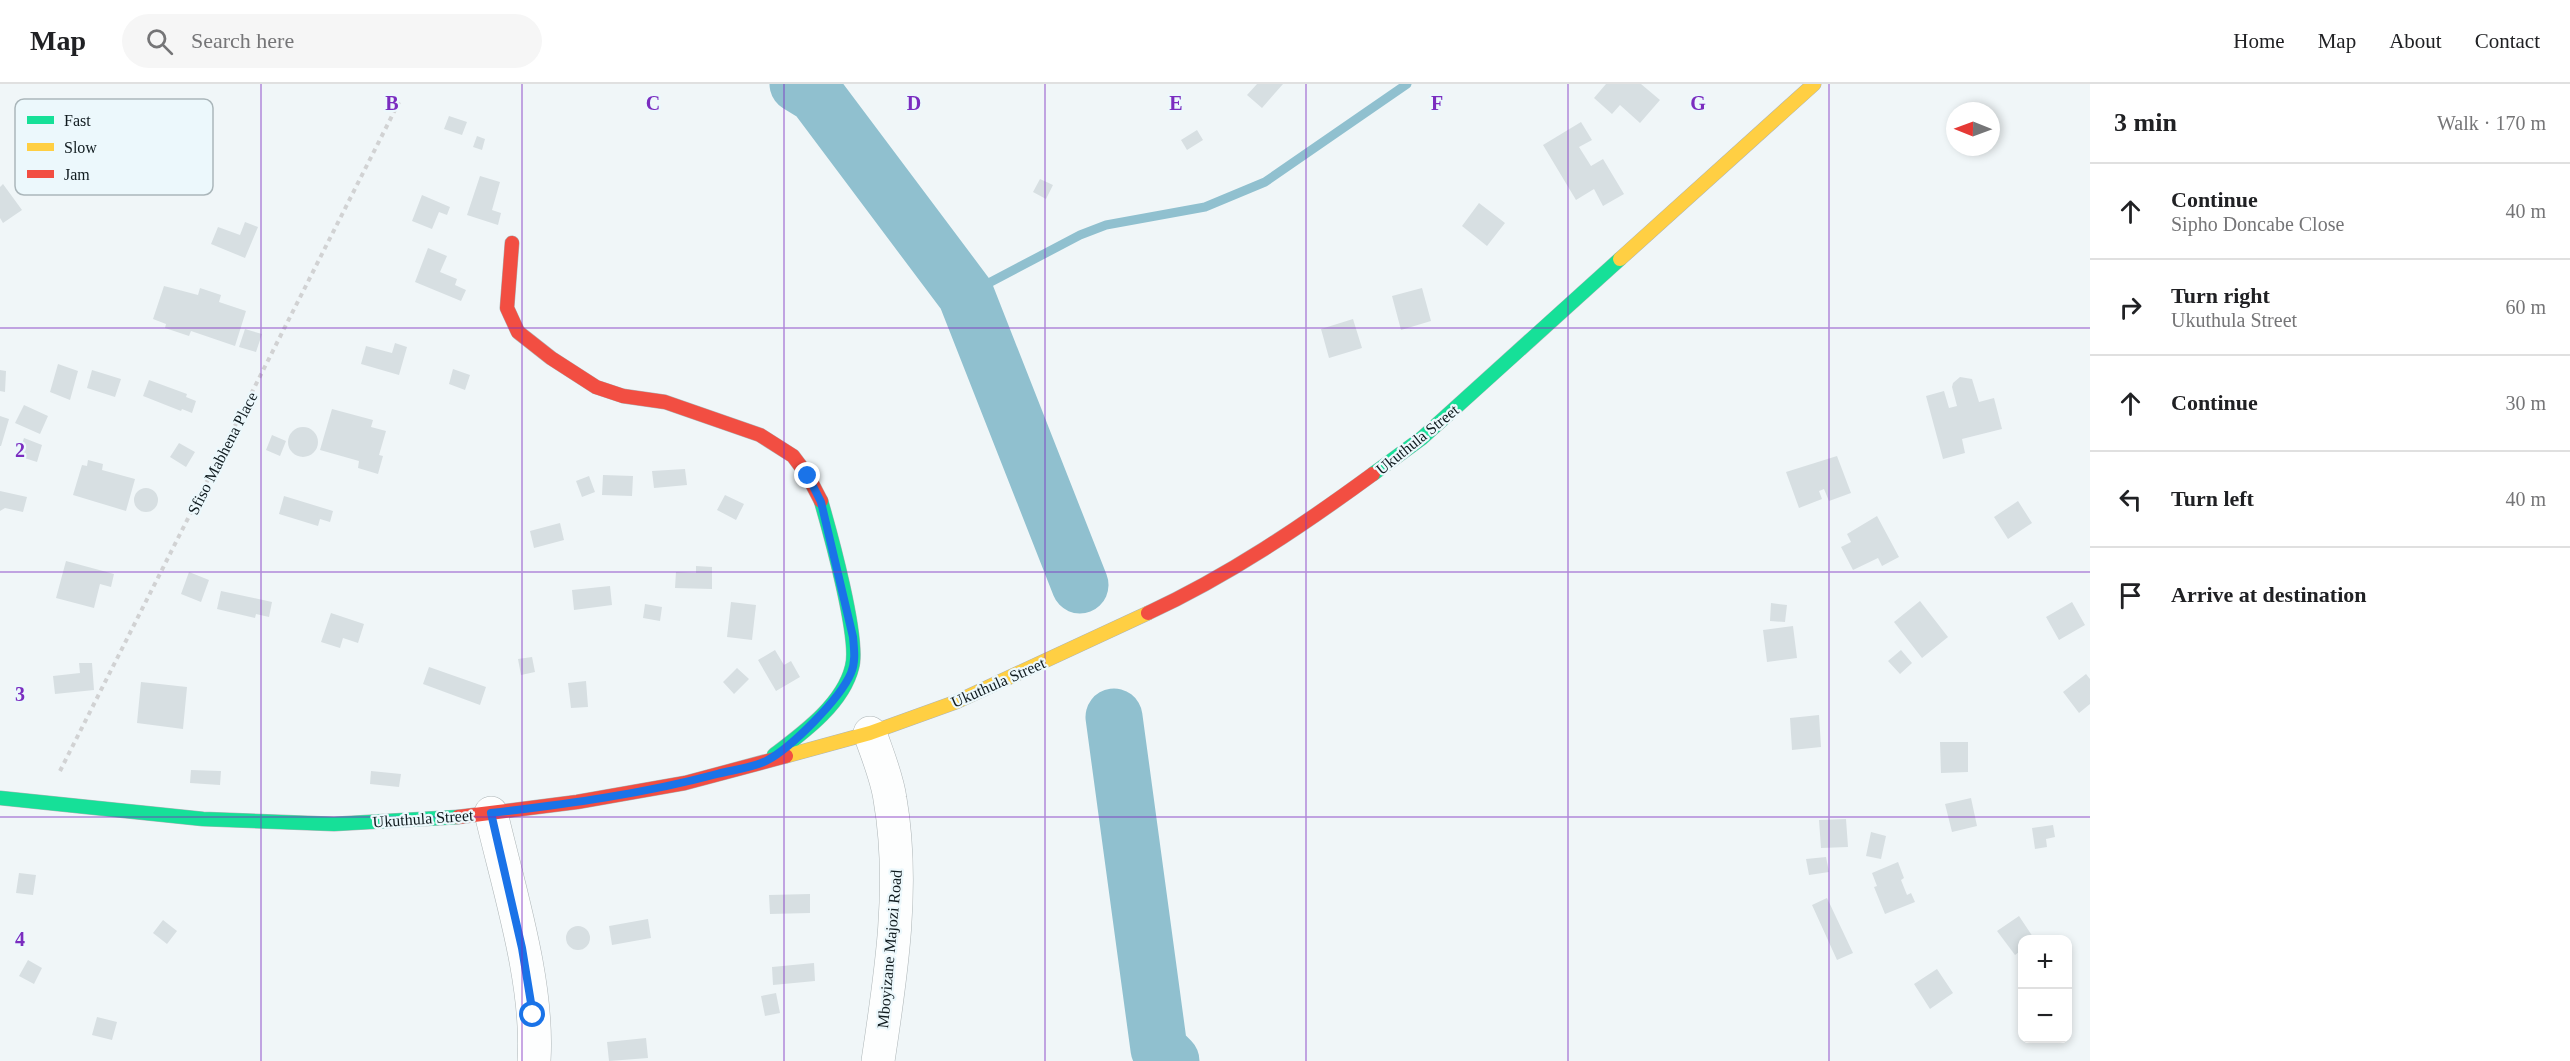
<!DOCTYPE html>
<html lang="en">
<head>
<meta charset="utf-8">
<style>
	:root { --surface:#fff; --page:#f6f6f6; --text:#202124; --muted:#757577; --line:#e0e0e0 }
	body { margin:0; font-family:Georgia,serif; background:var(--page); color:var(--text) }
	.controls { position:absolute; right:18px; bottom:18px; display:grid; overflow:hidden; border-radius:12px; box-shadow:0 3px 9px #0003 }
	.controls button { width:54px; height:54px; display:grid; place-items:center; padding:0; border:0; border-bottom:2px solid var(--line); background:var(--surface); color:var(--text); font:30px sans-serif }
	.compass { position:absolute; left:1946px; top:18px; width:54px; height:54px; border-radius:50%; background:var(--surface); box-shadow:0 3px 9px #0003; rotate:271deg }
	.stop { position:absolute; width:18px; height:18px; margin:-14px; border:4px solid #1a73e8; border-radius:50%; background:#fff }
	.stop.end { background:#1a73e8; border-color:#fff; box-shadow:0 2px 6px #0008 }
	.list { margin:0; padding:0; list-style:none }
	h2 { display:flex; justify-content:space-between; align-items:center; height:78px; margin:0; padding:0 24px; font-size:26px }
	h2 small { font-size:20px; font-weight:400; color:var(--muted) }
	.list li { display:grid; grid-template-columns:39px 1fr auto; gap:18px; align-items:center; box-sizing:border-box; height:96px; padding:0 24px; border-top:2px solid var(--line) }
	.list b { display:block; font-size:22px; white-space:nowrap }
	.list p { margin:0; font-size:20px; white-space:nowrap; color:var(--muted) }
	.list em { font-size:20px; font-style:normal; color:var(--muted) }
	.icon { flex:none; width:33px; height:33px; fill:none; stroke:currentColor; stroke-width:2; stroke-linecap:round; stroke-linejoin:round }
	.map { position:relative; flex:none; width:2090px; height:977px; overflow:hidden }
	header { display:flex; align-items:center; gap:36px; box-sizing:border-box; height:84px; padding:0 30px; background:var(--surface); border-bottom:2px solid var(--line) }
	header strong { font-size:28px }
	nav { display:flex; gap:33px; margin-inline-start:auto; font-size:21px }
	.search { width:420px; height:54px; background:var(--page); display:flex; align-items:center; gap:15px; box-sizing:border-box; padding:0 21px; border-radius:33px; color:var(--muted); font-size:22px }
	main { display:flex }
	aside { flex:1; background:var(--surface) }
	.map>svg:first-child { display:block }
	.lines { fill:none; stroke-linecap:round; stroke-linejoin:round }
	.stream { stroke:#90c0cf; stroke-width:9 }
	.river { stroke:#90c0cf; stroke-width:57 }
	.building { fill:#d7dfe2 }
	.street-casing { stroke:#adb5b7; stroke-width:34 }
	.fast-casing { stroke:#adb5b7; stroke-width:15 }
	.slow-casing { stroke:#adb5b7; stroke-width:15 }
	.jam-casing { stroke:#adb5b7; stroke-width:15 }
	.path { stroke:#d1d2d3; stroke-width:4; stroke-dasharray:4.5 4.5; stroke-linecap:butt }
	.street { stroke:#fdfefe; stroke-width:33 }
	.fast { stroke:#16e098; stroke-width:14 }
	.slow { stroke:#ffcf43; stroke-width:14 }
	.jam { stroke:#f24e42; stroke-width:14 }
	.route { stroke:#1a73e8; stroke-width:8 }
	.grid { fill:none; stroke:#7b2cbf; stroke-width:1.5; stroke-opacity:0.55 }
	.labels { text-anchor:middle; stroke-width:4.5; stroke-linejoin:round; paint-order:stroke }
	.street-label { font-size:16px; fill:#101b1f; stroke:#ecf8fc }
	.key { fill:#ecf8fc; stroke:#aab6ba; stroke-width:1.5 }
	.key-label { font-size:16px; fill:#101b1f }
	.grid-label { font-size:20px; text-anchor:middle; font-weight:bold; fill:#7b2cbf; stroke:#ecf8fc; stroke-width:4.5; stroke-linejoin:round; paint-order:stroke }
</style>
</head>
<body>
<header>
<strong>Map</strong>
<div class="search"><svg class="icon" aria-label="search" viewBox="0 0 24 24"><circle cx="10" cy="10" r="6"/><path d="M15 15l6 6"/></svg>Search here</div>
<nav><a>Home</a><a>Map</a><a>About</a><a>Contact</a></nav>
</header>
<main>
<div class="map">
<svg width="2090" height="977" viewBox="0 0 2090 977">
	<rect width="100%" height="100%" fill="#f0f6f8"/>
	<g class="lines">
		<path class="stream" d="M966,211L1080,151L1106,141L1205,123L1265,98L1407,0"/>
		<path class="river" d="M798,0L816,11L966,211L1080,501
			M1114,633L1159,965L1171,977"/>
	</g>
	<path class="building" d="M1257,0H1283L1262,24L1247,11Z
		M1606,0H1641L1660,16L1640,39L1620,21L1612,30L1594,14Z
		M449,32L467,38L462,51L444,45Z
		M1581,38L1592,56L1579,63L1591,82L1603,75L1624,110L1603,122L1594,105L1576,116L1543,61Z
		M1197,46L1203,56L1187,66L1181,56Z
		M477,52L485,55L482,66L473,63Z
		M480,92L500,98L492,126L501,129L498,141L467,131Z
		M1040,95L1053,101L1046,115L1033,108Z
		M3,100L22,126L3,139L0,134V103Z
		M422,111L450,123L447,131L439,128L432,145L412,137Z
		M1479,119L1505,139L1487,162L1462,142Z
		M245,138L258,143L245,174L211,160L218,143L240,151Z
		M428,164L447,172L440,188L457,195L455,201L466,206L461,217L415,198Z
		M164,202L198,211L200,204L221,211L219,218L246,227L235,262L191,247L189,252L165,244L166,240L153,235Z
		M1422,204L1431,237L1401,246L1392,212Z
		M1353,235L1362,264L1329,274L1321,245Z
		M245,245L262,250L256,268L239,263Z
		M395,259L407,263L399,291L361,280L366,262L392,269Z
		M58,280L78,287L70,316L50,308Z
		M453,285L470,291L465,306L449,300Z
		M0,286L6,287L5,308L0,307Z
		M92,286L121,295L115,313L87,304Z
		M1960,293L1972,295L1979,318L1994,314L2002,345L1962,355L1965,369L1943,375L1926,312L1944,307L1949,324L1957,322L1952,303L1953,299Z
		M149,296L187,310L186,313L196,317L192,329L182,325L181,327L143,312Z
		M24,321L48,332L40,350L15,339Z
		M332,325L373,336L371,343L386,347L379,371L383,372L378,390L358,384L359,377L320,366Z
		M0,332L9,335L1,362H0Z
		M288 358a15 15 0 1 1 30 0a15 15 0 1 1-30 0Z
		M272,351L286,357L280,372L266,366Z
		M24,354L42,361L37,378L18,372Z
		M179,359L195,368L186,383L170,373Z
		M1837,372L1851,409L1829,417L1824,405L1819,407L1822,415L1799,424L1786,388Z
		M88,376L103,380L102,386L135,395L126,427L73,411L82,381L87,382Z
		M685,385L687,401L654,404L652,387Z
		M603,391L633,392L632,412L602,411Z
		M589,392L595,408L582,413L576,397Z
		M134 416a12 12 0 1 1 24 0a12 12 0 1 1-24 0Z
		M0,407L27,413L23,428L5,424L0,427Z
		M725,411L744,420L736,436L717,426Z
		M284,412L333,427L330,438L320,435L318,442L279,430Z
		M2018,417L2032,439L2008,455L1994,433Z
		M1877,432L1899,473L1882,482L1878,474L1853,486L1841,463L1851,458L1847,450Z
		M560,439L564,456L534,464L530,447Z
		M66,477L114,490L111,503L100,500L94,524L56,514Z
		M696,482L712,483V505L675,504L676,488L696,489Z
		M189,488L209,496L201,518L181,510Z
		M610,502L612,521L574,526L572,506Z
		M221,507L272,518L269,533L256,530L255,534L217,525Z
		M1920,517L1948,553L1922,574L1894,538Z
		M731,518L756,521L752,556L727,553Z
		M2072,518L2085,541L2059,556L2046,533Z
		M1771,519L1787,521L1785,538L1770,537Z
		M645,520L662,523L660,537L643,534Z
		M331,529L364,540L358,559L343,554L340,564L321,558Z
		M1793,542L1797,574L1767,578L1763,546Z
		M775,566L784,581L791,577L800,593L776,607L758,576Z
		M1901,566L1912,579L1900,590L1888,577Z
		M532,573L535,588L521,591L518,575Z
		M79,579H92L94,606L55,610L53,592L80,589Z
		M429,583L486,603L480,621L423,600Z
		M737,584L749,595L734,610L723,598Z
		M2086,590L2090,595V620L2079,629L2063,608Z
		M586,597L588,623L571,624L568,599Z
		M141,598L187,603L183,645L137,639Z
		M1819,631L1821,663L1792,666L1790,634Z
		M1940,658H1968V688L1941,689Z
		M191,686L221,687L220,701L190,699Z
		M371,687L401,690L399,703L370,700Z
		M1971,714L1977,742L1952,748L1945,720Z
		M1846,735L1848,763L1821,764L1819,736Z
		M2053,741L2055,753L2046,755L2047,763L2035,765L2032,744Z
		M1871,748L1886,752L1881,775L1866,772Z
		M1826,773L1829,788L1809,791L1806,775Z
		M1898,778L1904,794L1901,796L1907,811L1911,809L1915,818L1885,830L1874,803L1877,802L1872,789Z
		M19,789L36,791L33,811L16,809Z
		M810,810V829L770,830L769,811Z
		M1827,814L1853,869L1837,876L1812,821Z
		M2019,832L2035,856H2022V866L2015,871L1997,847Z
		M648,835L651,854L612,861L609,842Z
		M163,836L177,847L167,860L153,849Z
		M566 854a12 12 0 1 1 24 0a12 12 0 1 1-24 0Z
		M28,876L42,884L34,900L19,892Z
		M814,879L815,897L773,901L772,883Z
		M2068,880L2072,881L2068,895Z
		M1937,885L1953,909L1930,925L1914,900Z
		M776,909L780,929L765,932L761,912Z
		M97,933L117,938L112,956L92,951Z
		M646,954L648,974L609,977L607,958Z"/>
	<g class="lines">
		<defs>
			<path id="street" d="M870,649C877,670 887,693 890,715C905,801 891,891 878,977
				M491,729C509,806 539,899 534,977"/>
			<path id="fast" d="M1373,390L1422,354L1620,175
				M774,671C803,649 843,620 852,583C860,556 830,448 821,417
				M0,714L203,735L334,740L458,733"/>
			<path id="slow" d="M1620,175L1814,0
				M786,672L870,649L956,618L1148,529"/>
			<path id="jam" d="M512,159L507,224L518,248L551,274L596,303L623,312L665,318L760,351L793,372L808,392L821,417
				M1148,529C1228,492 1302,442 1373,390
				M458,733L577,718L685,699L786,672"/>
		</defs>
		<use href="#street" class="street-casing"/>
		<use href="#fast" class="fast-casing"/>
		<use href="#slow" class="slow-casing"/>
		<use href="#jam" class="jam-casing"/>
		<path class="path" d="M60,687L399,18"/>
		<use href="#street" class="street"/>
		<use href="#fast" class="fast"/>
		<use href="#slow" class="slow"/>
		<use href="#jam" class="jam"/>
	</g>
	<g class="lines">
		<path class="route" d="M533,931L522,864L491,729C567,720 643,710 717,690C732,686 752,684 766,677C791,664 840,615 851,589C856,577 854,565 853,553L821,418L808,392"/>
	</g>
	<path class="grid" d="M261,0V977M522,0V977M784,0V977M1045,0V977M1306,0V977M1568,0V977M1829,0V977M0,244H2090M0,488H2090M0,733H2090"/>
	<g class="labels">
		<g class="street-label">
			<text transform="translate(1417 355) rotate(-39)" y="6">Ukuthula Street</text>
			<text transform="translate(222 369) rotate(-63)" y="6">Sfiso Mabhena Place</text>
			<text transform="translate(998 598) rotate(-24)" y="6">Ukuthula Street</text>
			<text transform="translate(423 734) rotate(-4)" y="6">Ukuthula Street</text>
			<text transform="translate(889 865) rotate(-85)" y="6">Mboyizane Majozi Road</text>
		</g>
	</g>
	<rect x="15" y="15" width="198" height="96" rx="9" class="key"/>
	<rect x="27" y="32" width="27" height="8" fill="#16e098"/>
	<rect x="27" y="59" width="27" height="8" fill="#ffcf43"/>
	<rect x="27" y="86" width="27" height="8" fill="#f24e42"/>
	<g class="key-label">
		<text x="64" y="42">Fast</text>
		<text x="64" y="69">Slow</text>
		<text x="64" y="96">Jam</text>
	</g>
	<g class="grid-label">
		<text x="392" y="26">B</text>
		<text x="653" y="26">C</text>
		<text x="914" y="26">D</text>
		<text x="1176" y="26">E</text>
		<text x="1437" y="26">F</text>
		<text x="1698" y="26">G</text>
		<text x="20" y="373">2</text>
		<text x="20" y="617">3</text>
		<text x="20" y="862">4</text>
	</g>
</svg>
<div class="controls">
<button>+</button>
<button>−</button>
</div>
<svg class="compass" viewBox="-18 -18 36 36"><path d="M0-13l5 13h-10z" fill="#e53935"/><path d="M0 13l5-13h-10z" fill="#757577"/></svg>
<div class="stop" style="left:533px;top:931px"></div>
<div class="stop end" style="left:808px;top:392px"></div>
</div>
<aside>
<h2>3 min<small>Walk · 170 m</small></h2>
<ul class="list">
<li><svg class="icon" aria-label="ahead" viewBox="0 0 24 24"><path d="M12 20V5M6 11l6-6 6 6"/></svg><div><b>Continue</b><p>Sipho Doncabe Close</p></div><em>40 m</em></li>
<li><svg class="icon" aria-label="right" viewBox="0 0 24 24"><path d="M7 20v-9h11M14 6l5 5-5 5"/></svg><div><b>Turn right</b><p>Ukuthula Street</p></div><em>60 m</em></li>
<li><svg class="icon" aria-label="ahead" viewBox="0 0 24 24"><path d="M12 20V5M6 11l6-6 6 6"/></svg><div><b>Continue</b></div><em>30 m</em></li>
<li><svg class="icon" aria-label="left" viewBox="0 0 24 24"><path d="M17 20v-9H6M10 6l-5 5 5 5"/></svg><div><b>Turn left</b></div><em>40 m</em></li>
<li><svg class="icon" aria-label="arrive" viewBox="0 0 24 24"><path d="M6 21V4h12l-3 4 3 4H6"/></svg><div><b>Arrive at destination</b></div></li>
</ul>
</aside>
</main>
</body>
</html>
